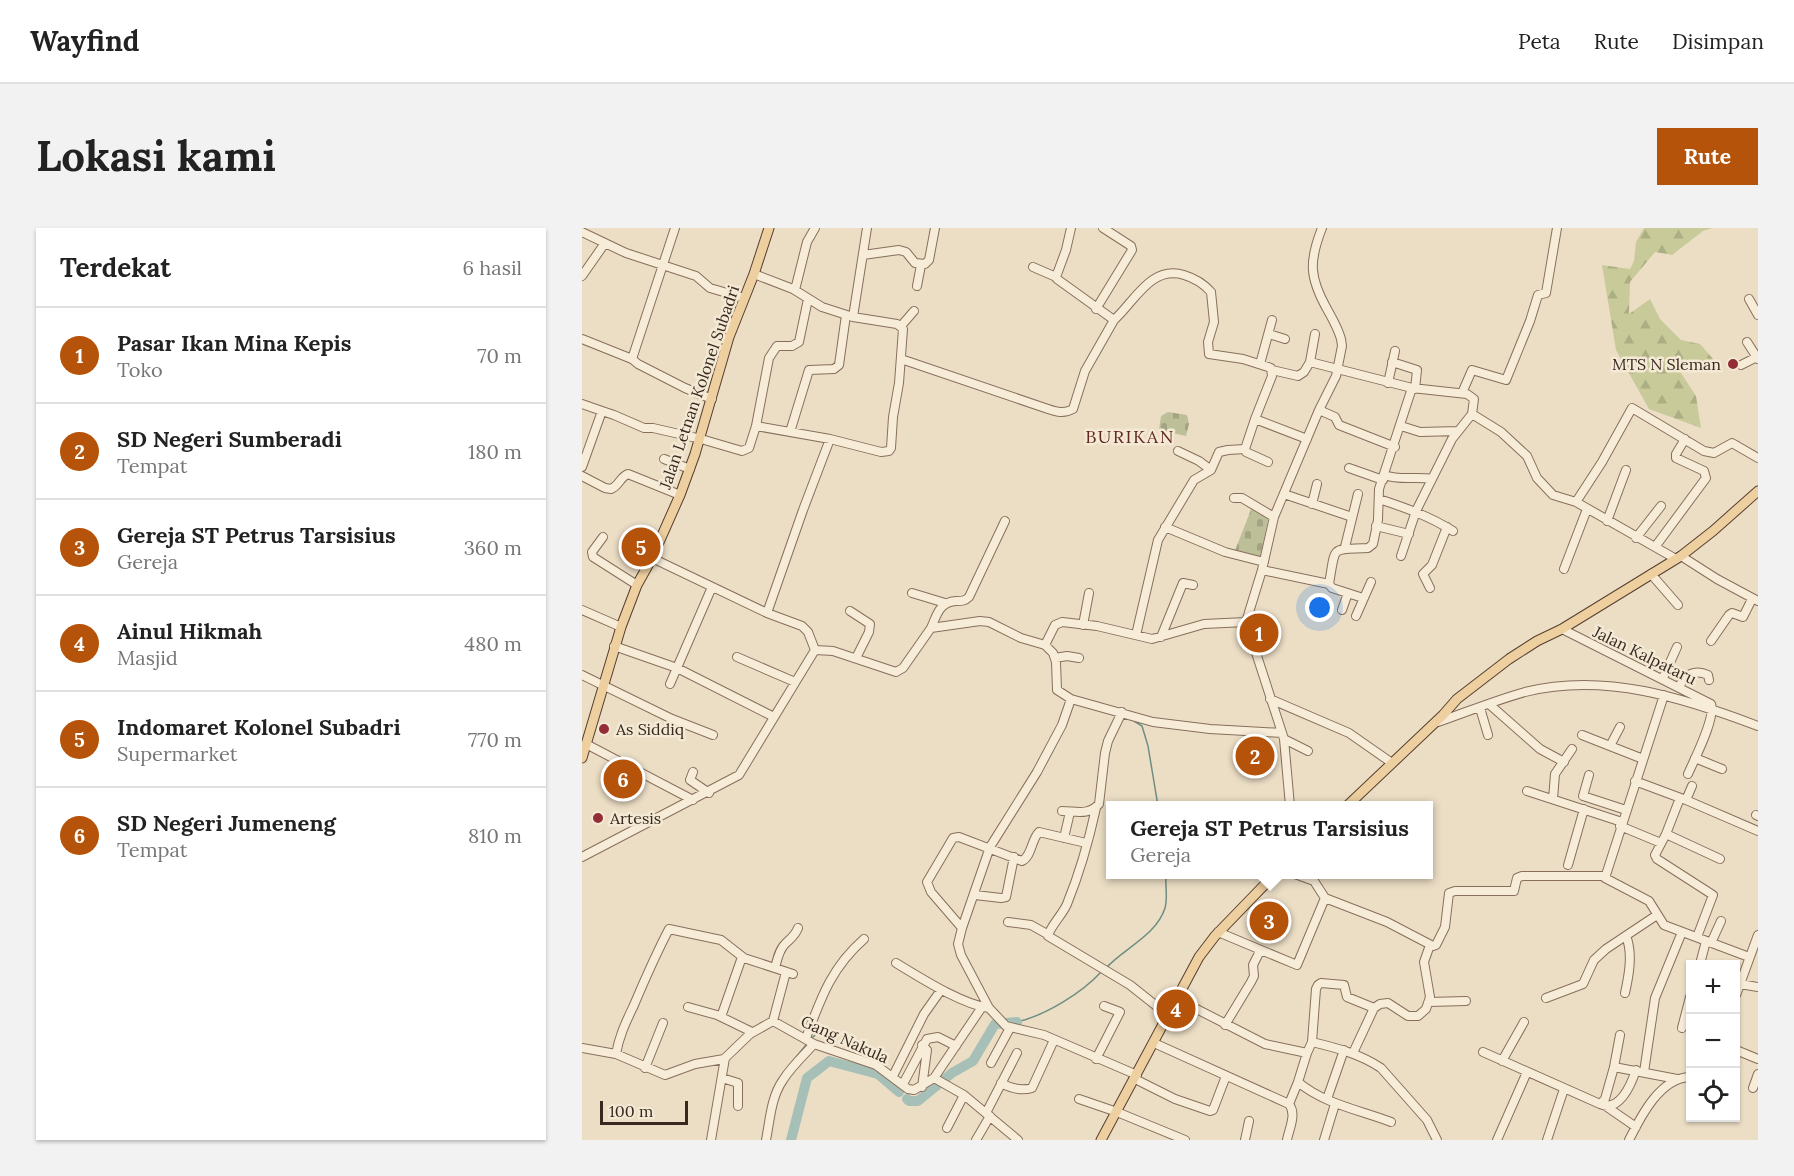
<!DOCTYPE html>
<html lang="id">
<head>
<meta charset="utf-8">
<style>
	:root { --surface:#fff; --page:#f2f2f2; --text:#222; --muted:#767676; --line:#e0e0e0; --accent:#b45309 }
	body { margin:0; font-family:Lora,serif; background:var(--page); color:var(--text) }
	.controls { position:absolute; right:18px; bottom:18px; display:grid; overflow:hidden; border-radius:0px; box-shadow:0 2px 4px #0004 }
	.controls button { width:54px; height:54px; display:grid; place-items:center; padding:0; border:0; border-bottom:2px solid var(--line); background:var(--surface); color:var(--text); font:30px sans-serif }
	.scale { position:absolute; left:18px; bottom:15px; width:88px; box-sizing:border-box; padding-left:6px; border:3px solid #37291f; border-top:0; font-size:16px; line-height:21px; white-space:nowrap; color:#37291f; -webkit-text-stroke:4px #f4e9d4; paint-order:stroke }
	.you { position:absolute; left:738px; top:380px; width:21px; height:21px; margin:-15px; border:4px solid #fff; border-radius:50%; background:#1a73e8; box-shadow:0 0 0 9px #1a73e833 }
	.badge { display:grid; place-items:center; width:39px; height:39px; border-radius:50%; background:var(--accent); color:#fff; font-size:20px; font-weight:700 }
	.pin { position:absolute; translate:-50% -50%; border:3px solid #fff; box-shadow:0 2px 6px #0006 }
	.popup { position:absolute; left:524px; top:573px; width:327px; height:78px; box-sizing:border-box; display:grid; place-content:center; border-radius:0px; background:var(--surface); filter:drop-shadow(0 2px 4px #0005); font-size:20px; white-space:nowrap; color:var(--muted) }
	.popup b { font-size:22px; color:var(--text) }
	.popup::after { content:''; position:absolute; left:50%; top:100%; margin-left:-12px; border:12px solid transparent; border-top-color:var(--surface) }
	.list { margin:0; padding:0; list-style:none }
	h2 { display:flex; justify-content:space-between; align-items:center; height:78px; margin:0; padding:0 24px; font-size:26px }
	h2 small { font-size:20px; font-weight:400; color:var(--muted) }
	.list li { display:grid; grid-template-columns:39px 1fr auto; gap:18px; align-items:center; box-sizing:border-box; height:96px; padding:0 24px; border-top:2px solid var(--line) }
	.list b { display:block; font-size:22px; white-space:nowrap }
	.list p { margin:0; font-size:20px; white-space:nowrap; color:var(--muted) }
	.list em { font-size:20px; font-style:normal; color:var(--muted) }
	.icon { flex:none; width:33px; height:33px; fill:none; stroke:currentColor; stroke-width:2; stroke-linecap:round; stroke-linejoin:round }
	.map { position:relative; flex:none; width:1176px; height:912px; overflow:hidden; border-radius:0px }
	header { display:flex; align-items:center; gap:36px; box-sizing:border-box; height:84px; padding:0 30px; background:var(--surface); border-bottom:2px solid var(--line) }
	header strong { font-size:28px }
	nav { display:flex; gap:33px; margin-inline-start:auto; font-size:21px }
	.intro { display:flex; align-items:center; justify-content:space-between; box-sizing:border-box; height:144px; padding:0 36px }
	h1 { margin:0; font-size:42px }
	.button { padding:15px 27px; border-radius:0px; background:var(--accent); color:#fff; font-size:21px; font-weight:700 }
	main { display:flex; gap:36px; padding:0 36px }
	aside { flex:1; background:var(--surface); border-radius:0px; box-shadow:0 2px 4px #0004 }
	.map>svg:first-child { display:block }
	.forest { fill:url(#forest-firs) }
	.cemetery { fill:url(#cemetery-stones) }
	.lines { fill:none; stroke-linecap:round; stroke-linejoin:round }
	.stream { stroke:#6e8e83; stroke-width:1.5 }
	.river { stroke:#a6c0b7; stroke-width:10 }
	.minor-casing { stroke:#876f5c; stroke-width:10 }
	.major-casing { stroke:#553e30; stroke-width:11 }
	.minor { stroke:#f7ecd8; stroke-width:8 }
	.major { stroke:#eecf9f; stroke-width:9 }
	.poi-dot { fill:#932e36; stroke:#f4e9d4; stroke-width:2 }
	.labels { text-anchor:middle; stroke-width:5; stroke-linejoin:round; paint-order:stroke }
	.poi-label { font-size:16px; fill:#37291f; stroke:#f4e9d4; text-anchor:start }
	.street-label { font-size:16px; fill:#37291f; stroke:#f4e9d4 }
	.neighbourhood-label { font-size:18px; letter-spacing:1.5px; fill:#622920; stroke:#f4e9d4 }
</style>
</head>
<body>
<header>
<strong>Wayfind</strong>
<nav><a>Peta</a><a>Rute</a><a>Disimpan</a></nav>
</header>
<div class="intro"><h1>Lokasi kami</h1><a class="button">Rute</a></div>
<main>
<aside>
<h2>Terdekat<small>6 hasil</small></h2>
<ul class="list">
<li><span class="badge">1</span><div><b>Pasar Ikan Mina Kepis</b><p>Toko</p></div><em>70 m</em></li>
<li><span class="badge">2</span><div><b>SD Negeri Sumberadi</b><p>Tempat</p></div><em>180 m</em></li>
<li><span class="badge">3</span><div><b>Gereja ST Petrus Tarsisius</b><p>Gereja</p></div><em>360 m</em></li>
<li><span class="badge">4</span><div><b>Ainul Hikmah</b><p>Masjid</p></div><em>480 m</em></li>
<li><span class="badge">5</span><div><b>Indomaret Kolonel Subadri</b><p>Supermarket</p></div><em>770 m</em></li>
<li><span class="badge">6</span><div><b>SD Negeri Jumeneng</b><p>Tempat</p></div><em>810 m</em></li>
</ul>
</aside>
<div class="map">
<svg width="1176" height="912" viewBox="0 0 1176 912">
	<defs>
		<pattern id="forest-firs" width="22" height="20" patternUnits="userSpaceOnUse" patternTransform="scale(1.5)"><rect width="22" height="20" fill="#c8ca99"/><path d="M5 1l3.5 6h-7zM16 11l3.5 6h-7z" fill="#acae83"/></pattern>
		<pattern id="cemetery-stones" width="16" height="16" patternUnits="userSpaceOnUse" patternTransform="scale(1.5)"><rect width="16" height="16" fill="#bdbf98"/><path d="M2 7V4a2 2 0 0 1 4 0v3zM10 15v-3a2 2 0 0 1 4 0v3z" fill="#a3a483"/></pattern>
	</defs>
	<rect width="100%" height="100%" fill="#ecdec5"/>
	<path class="forest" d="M1062,0H1130L1121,3L1090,27L1073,24L1048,54L1047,86L1068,71L1078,91L1099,112L1118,116L1132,132L1114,143L1093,136L1114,168L1119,200L1067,181L1034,122L1020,37L1048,41L1052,33L1054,14Z"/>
	<path class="cemetery" d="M586,184L605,187L607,196L604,208L577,202L579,188Z
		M670,279L687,287L678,330L652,325Z"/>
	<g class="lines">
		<path class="stream" d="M552,493L560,498L566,518L576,578
			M524,740C542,720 574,708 583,680C586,670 583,657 584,646
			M435,794C464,787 500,765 520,743
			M229,811L235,805
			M210,834L224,817"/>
		<path class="river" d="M325,871L327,873H336L370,845L391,833L413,796L435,794
			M209,912L225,850L247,833L296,846L317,864"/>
		<defs>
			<path id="minor" d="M93,0L50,131L56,136L103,160L130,171
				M489,0L484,22L474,49L475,51L532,92C553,73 569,37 602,47C612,50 622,56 629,64L632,94L626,114L627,126L661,131L689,140L690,148L673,191L725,211
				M0,4L44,25L114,48L128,60L162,70
				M281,27L317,22L324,24L333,35L343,36L347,32L353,0
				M451,39L474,49
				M172,46L211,61L240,79L271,89L285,0
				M0,48L23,15
				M335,58L339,37
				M213,62L225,14L233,0
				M1167,71L1176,87
				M514,81L550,22L549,18L521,0
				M319,98L332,83
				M687,106L703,111
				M0,111L50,131
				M1165,114L1176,131
				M319,131L466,181C475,184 482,186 491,181L503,143L532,92
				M728,134L733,106
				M810,134L835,142L833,161
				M678,136L690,92
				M1159,137L1175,129
				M690,142L716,148L722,144L728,134L830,160
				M806,155L813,123
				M880,165L890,142L924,152L948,93L956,67L964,65L975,0
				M0,176L20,183
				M737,182L753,189L757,197L813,219
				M890,186L919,204L945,228L955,250L971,267L994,274L1094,331
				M673,191L663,221L664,224L686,234
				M174,198L187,130L195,118H210L217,114L226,71
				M819,198L838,204L876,203
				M208,204L227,142L252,141L257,137L264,87
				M596,223L617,233L629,242
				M82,231L108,241
				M0,239L20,183L32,187L62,200H71L119,211L160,223L167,220L174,198L248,211L299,224L307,223L309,220L311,189L317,155L321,101L315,96L271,89
				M767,240L801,252
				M802,247C820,253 832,248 850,251
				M0,248L23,260L29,261C37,258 38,249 46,246L98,267
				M702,266L770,289
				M652,270H660L692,289
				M797,271C824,280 847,288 871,303
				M994,274L1020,234L1050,180L1122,223L1132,225L1150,215L1176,230
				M730,276L735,256
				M1025,293L1044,242
				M794,298L827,306
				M583,299L643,324L682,334
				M21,309L10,324L11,329L55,357
				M1054,310L1079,278
				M763,319L776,266
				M1073,319L1124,250L1122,243L1094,230V226L1103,211
				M1099,328L1135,351L1176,373
				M70,330L185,385L220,398L226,404L233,422
				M982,341L1005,281
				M680,342L747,356C754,316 748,322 786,320L791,316L796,292L797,261L830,160L885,166L892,171L890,186L870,211L834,283L819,328
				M1069,346L1096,377
				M747,356L750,360L781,370
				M848,360L841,346L850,337L865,299
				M330,365L363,375
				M0,382L39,399
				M760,382L766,365
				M268,383L288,396L287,404L274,430
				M185,385L221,282L248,211
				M774,388L789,354
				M501,397L507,365
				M349,400C355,387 357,374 374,373C380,373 383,373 387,369L423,293
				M980,401L1129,476C1134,490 1112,532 1106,546
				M554,407L576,312L612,252L629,242L637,224L646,222L663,221
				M579,409L601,355L611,357
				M1129,413L1147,387L1150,385L1161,389L1170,371
				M463,417L473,397L480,394L515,398L570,411L622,396L664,394
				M32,418L95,440L192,489
				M233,422L251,423L314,444L321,440L349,400L398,393L407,394L439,410L463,417L471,425L474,434L475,462L489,471L571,494L628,501L700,505
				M155,429L213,454
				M473,430L485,428L497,430
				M0,447L90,491L131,507
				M1081,450L1095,419
				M88,456L130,359
				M1097,459C1103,446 1113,441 1126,447L1127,452
				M1082,467L1023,650L1067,673L1082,697L1167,729
				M489,471L480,497L455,544L408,619L380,700L376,716L379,727L407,780L424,798L462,807L555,847
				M688,471L767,505L810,535
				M907,476L958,521L982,534
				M898,480L906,507
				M856,494C885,484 914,472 943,464C1023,444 1102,470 1176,498
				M1000,507L1061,531
				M702,511L726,523
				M4,516L111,572
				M1028,518L1038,499
				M1113,530L1140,541
				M111,544L108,552L127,565
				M1007,547L1001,568L1044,582
				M1053,553L1104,572L1176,603
				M945,563L1040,594
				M1098,570L1084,606L1073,627L1075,631L1131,667L1115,709
				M971,571L973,546L990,521
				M1104,572L1110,558
				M708,578L702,511L664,394L680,342L692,289L737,182L754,148L760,118L759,111C756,100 750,90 745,81C727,49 727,33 740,0
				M514,580C507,612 498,644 485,676C481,686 467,700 466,708L548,757L587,788
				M480,583C494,583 506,588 517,576L523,525L526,513L540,484
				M1174,587L1176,588
				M1038,598L1079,615
				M1084,606L1138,631
				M482,610L488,584
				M0,629L157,547L233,422
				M986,637L1002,581
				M713,646L732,653L743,670L805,694L851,718L854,717L863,699L867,665L873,663H932L935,650L940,648H1023
				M393,667L419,670L424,669L432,629
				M426,694L449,697L465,706
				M380,700L349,664L345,654L371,610L377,609L440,633C450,628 449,612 457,604L504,615
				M636,704L715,737L743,670
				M1129,715L1139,693
				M314,735C339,750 379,776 407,780
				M1118,736L1124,713
				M193,740C195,732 197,722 203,716C209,710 213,708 216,700
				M1158,756L1176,759
				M1043,765C1047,747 1051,725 1044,708
				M1154,767L1176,707
				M964,770L1001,756L1012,732L1024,721L1075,687
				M595,771L683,816L725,825L730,814C755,820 778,826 799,840L845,892L855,912
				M847,774L884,773
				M106,779L135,787L170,804
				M139,789L160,729
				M191,793L204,744
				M643,797L669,754L672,748L671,737L678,723
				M1100,800L1108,769
				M224,810C239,770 249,740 282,711
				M730,814L734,761L736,757L739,755L762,757L765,769L792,780
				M572,815L707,876C715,886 707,901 705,912
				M0,820L34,826L83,847L113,836L142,831L168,806L191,793L232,816L294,837L326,861L332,862L352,850L382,867L436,912
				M1154,822L1176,831
				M901,824L1018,876L1023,871L1032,839L1095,851
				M725,825L716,854C742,876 778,882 809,894
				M771,825L792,780L798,776L806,775L826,788H836L844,781L848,769L842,734L848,717
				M34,826C37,808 44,794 52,777C63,751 74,726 87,701L139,712L162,730L211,746
				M514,831L538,784L522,778
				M920,833L942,794
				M409,835L428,800
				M1032,839L1038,807
				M63,840L81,795
				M1062,844L1073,770L1100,704
				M311,848L342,786L359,762
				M140,850L156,855V878
				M352,850L400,779
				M553,851L593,871L628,883L631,882L644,848
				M419,855C428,860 440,863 450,860L472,812
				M321,856L345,811L356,809L374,818
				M340,859L345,822L340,817
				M1171,860L1176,846
				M497,871L535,884L603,912
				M745,871L762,822
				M707,876L716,854
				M1018,876C1037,885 1049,857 1054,842
				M1025,879L1054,899
				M404,885L435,825
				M365,900L382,867
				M129,912L143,830
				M184,912C188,892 189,869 201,852C209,839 222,827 232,816
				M394,912L408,888
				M663,912L667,893
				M742,912L753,876
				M915,912L945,844
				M965,912L982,861
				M1047,912C1059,888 1078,850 1108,849"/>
			<path id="major" d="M0,530L39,399L55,357L70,330L98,267L113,226L147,109L172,46L187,0
				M765,578L861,487L875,471L927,431L955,413L980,401L1099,328L1131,303L1176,263
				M519,912L617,729L633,708L693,646"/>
		</defs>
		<use href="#minor" class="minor-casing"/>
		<use href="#major" class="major-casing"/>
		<use href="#minor" class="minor"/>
		<use href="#major" class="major"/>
	</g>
	<g class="poi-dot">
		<circle cx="1151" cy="136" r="6"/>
		<circle cx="22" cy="501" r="6"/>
		<circle cx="16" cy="590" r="6"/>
	</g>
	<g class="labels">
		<g class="poi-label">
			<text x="1139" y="142" text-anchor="end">MTS N Sleman</text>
			<text x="34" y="507">As Siddiq</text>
			<text x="28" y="596">Artesis</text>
		</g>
		<g class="street-label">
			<text transform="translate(117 159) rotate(-71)" y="6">Jalan Letnan Kolonel Subadri</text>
			<text transform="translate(1063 427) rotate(26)" y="6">Jalan Kalpataru</text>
			<text transform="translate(263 811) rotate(24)" y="6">Gang Nakula</text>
		</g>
		<g class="neighbourhood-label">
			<text x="548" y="215">BURIKAN</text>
		</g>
	</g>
</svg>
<div class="controls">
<button>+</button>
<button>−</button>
<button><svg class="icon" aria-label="locate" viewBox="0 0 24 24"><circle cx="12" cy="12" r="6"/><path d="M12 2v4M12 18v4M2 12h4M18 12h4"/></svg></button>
</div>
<div class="scale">100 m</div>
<div class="you"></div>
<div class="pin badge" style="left:677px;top:405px">1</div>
<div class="pin badge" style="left:673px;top:528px">2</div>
<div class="pin badge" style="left:687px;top:693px">3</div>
<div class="popup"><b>Gereja ST Petrus Tarsisius</b>Gereja</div>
<div class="pin badge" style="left:594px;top:781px">4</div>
<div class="pin badge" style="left:59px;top:319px">5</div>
<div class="pin badge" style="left:41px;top:551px">6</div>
</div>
</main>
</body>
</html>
